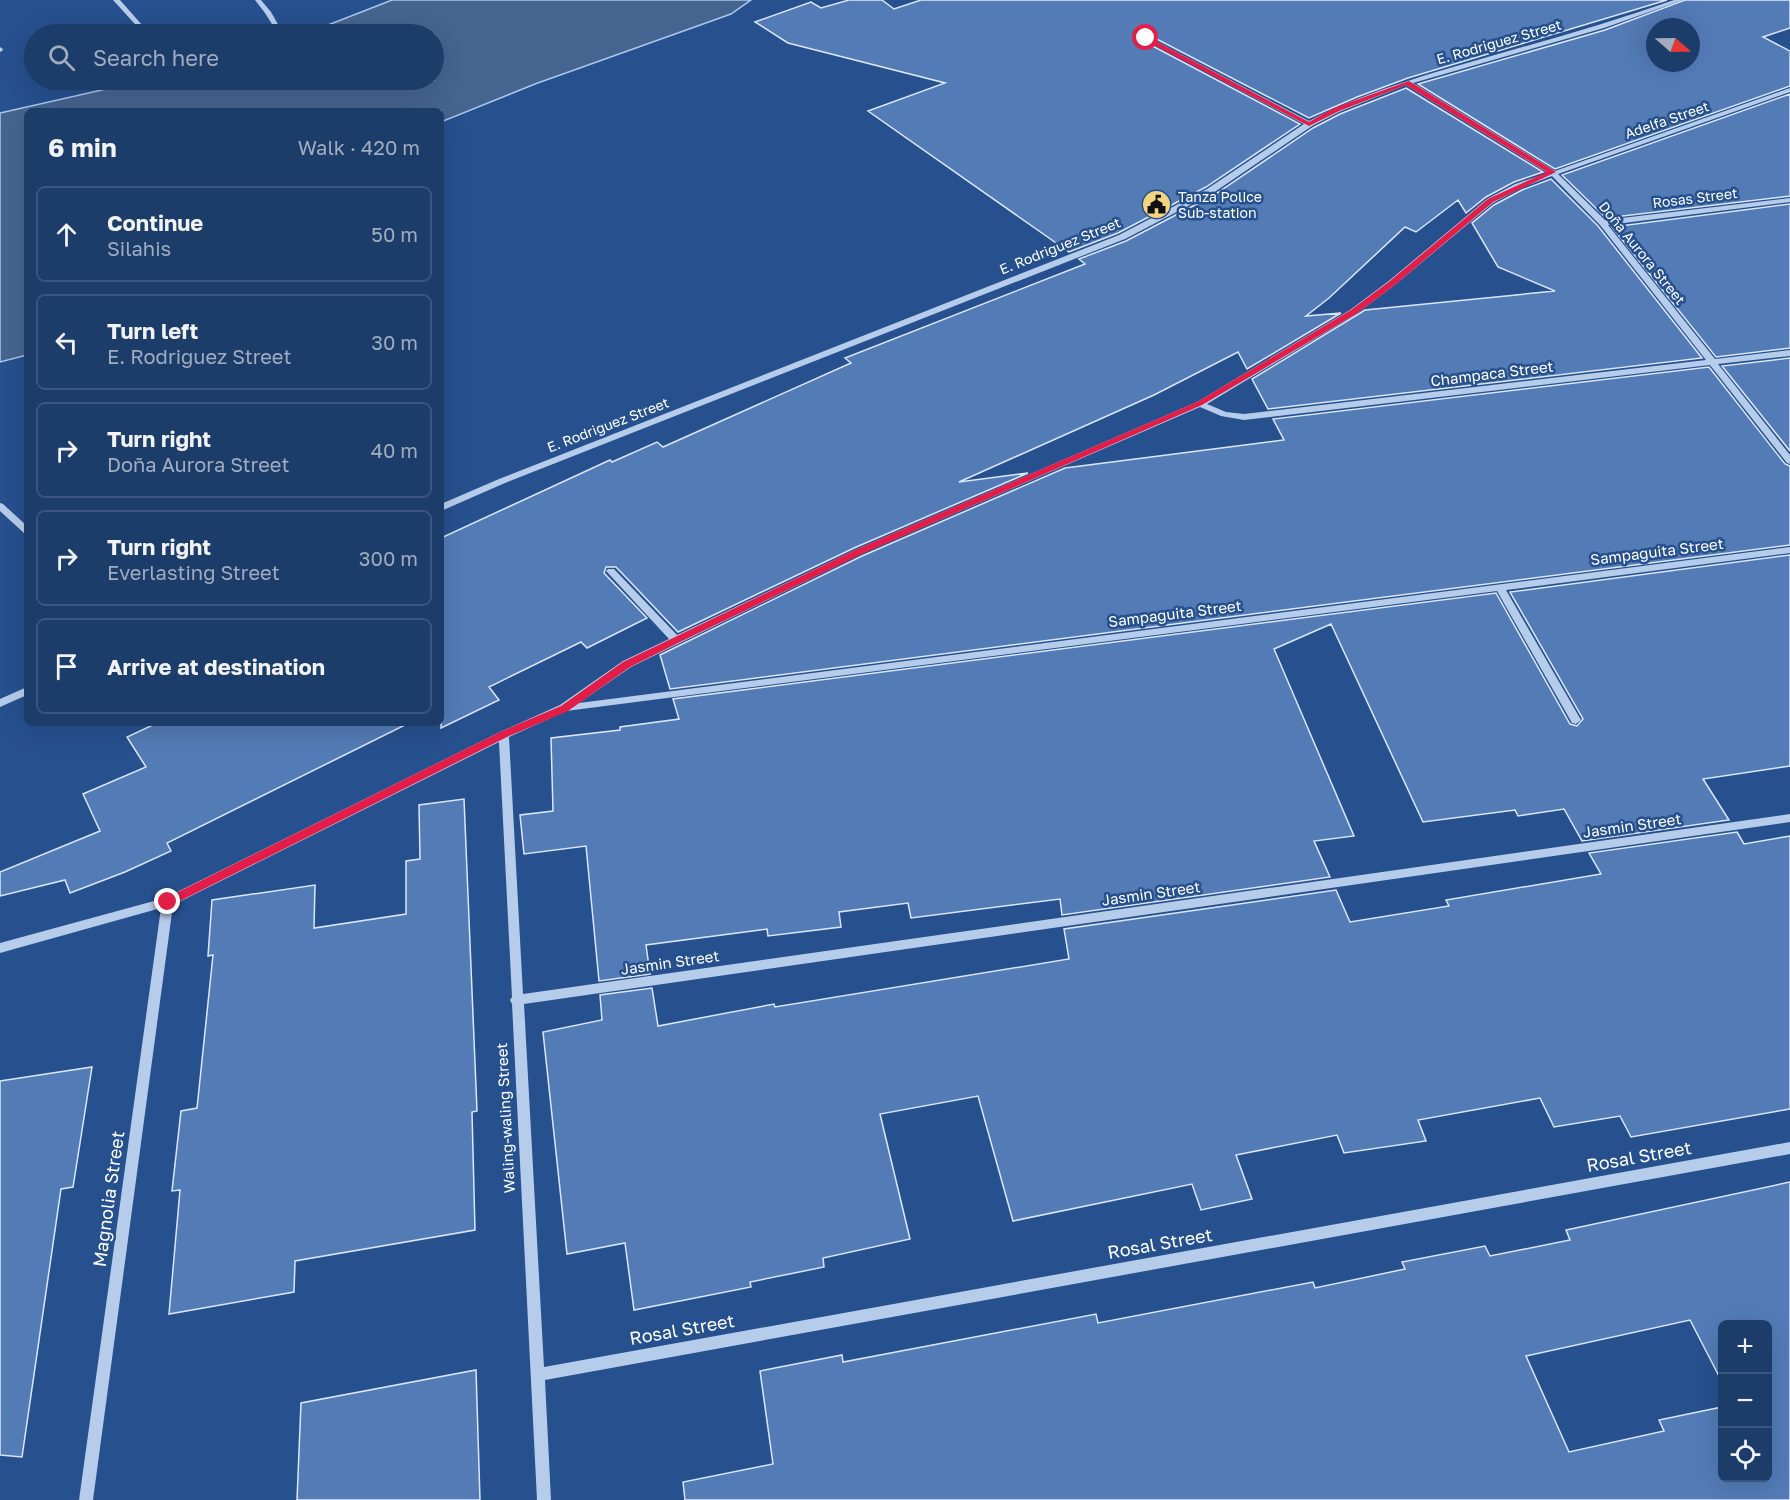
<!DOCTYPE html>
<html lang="en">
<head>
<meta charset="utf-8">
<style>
	:root { --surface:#1c3c6a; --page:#254370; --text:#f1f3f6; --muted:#a0adc1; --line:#3a567e }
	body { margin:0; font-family:"Golos Text",sans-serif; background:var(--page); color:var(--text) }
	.controls { position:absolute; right:18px; bottom:18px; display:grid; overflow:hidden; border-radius:9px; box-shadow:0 6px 24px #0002 }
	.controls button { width:54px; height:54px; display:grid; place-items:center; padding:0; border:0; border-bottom:2px solid var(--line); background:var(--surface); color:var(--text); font:30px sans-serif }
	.compass { position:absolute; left:1646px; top:18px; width:54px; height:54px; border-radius:50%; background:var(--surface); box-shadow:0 6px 24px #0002; rotate:110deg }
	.stop { position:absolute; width:18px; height:18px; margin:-14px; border:4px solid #e11d48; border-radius:50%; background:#fff }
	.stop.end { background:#e11d48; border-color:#fff; box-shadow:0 2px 6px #0008 }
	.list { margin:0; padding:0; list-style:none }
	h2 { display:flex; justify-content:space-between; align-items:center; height:78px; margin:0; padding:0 24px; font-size:26px }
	h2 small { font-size:20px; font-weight:400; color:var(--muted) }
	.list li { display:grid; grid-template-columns:39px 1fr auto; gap:18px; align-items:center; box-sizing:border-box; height:96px; margin:0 12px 12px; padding:0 12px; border:2px solid var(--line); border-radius:9px }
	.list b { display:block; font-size:22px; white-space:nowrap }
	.list p { margin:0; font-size:20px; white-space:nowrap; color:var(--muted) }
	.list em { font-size:20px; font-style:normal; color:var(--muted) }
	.icon { flex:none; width:33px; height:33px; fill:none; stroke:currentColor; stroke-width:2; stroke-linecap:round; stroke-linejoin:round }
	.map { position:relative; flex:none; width:1790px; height:1500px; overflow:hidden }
	.search { position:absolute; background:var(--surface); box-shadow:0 6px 24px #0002; left:24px; top:24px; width:420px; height:66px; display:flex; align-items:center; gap:15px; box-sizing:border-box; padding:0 21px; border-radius:33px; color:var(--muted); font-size:22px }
	.panel { position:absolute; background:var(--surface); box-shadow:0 6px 24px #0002; left:24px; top:108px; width:420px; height:618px; border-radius:9px }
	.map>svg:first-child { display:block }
	.water { fill:#466490; stroke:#abc7eb; stroke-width:1.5 }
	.building { fill:#537bb6; stroke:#dbe7f8; stroke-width:1.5; fill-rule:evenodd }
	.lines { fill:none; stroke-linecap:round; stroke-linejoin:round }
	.minor { fill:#b6cceb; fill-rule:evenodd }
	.route { fill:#e11d48 }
	.labels { text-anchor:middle; stroke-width:5; stroke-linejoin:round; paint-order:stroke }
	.far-street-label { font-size:14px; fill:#fff; stroke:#26508e }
	.far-poi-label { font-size:14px; fill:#fff; stroke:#26508e; text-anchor:start }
	.street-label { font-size:15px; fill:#fff; stroke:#26508e }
	.near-street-label { font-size:18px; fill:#fff; stroke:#26508e }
</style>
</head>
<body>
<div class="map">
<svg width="1790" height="1500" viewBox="0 0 1790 1500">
	<rect width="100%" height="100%" fill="#26508e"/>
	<path class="water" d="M392,0H751L731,14L535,84L441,122V111H27V355L0,362V113L146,80H434V34H305Z"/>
	<path class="building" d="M849,0H882L894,9L921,0H1667L1408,78L1357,97L1309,118L1149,35H1142L1143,41L1300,124L1206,187L1118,233L1069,252L868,111L945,83L788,43L755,22L811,2L821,8Z
		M1685,0H1790V28L1763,37L1790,51V86L1555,169L1418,84L1605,30ZM1655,27H1691V63H1655Z
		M1406,88L1543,172L1514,182L1486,197L1466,213L1458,200L1416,232L1405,227L1329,298L1306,316L1341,313L1247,369L1238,352L1154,395L959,482L1028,473L854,548L678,632L616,567H606L604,573L647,618L587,648L581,642L489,687L499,700L441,728V538L610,460L612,462L657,442L663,447L851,363L845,358L1085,264L1079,259L1126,241L1214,195L1313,128L1340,114Z
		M1790,94V196L1606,218L1562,175Z
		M1551,179L1598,226L1702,358L1268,409L1252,379L1365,310L1555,291L1498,267L1472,223L1494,205L1522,190Z
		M1790,204V348L1716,357L1612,227Z
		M1790,358V451L1722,366Z
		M1709,367L1785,464L1790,466V545L670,689L660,655L862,556L1065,468L1284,440L1273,419Z
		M1790,555V766L1703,779L1729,820L1582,841L1564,809L1518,816L1515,810L1423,822L1331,624L1274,649L1354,836L1314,841L1330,877L1062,915L1060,899L911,918L908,903L839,912L841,927L768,936L767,929L646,945L650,974L599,981L586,846L524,854L520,815L553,811L551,738L620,730V727L679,719L673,699L1496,593L1570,724L1577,726L1583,719L1510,592Z
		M157,723H409L167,843L171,851L125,872L70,893L65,880L0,896V872L100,831L83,794L146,767L127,737Z
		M464,799L477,1111L472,1112L475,1230L295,1261L294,1292L169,1314L180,1190L172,1191L181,1111L197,1108L213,955L208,956L212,900L315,885L314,928L406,914V861L420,859L419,805Z
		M1737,832L1744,844L1790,836V1109L1631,1137L1620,1116L1554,1127L1540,1098L1418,1120L1426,1141L1344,1153L1337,1135L1236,1155L1252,1199L1201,1210L1192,1184L1013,1221L978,1096L880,1114L910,1239L823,1258L824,1267L750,1282L751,1287L634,1310L625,1243L567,1254L543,1032L602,1020L600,995L652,988L658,1026L774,1004L775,1007L1069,959L1064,929L1336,890L1350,922L1449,906L1446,900L1601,874L1589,853Z
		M92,1067L73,1187L61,1189L22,1457L0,1455V1081Z
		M1790,1182V1500H685L683,1482L773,1464L760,1371L842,1355L843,1362L1096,1314L1098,1323L1313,1282L1315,1288L1405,1269L1402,1262L1485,1246L1490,1256L1570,1240L1566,1230ZM1690,1320L1722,1382V1324H1767V1478H1722V1407L1659,1420L1664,1431L1569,1452L1526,1356Z
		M476,1370L480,1500H297L301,1403Z"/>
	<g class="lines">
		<path class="minor" d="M113,0H120L150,34H144Z
			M255,0H261L271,12L280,28L279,29H275L265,13Z
			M1674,0H1683L1604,28L1413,83L1555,171L1790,88V92L1558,174L1605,220L1790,198V202L1608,225L1715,359L1790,350V356L1718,364L1790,455V464L1787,463L1710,365L1244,420L1221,416L1200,407L861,554L631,667L579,703L1790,547V553L1506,590L1581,720L1576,724L1572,723L1497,591L566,711L509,737L523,994L1790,814V822L524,1004L544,1367L1790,1142V1154L545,1380L551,1500H537L512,1004L510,1000L512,997L499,742L173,905L93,1500H79L161,908L0,953V943L165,898L500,732L560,705L623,661L669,639L608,573L606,571L608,569H614L677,635L855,550L1197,402L1350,310L1390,280L1487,199L1515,184L1548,173L1406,85L1339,112L1312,126L1213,193L1125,239L505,483L441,511V504L499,479L1119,235L1207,189L1304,124L1144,39V37H1148L1309,121C1373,88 1443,70 1512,50C1566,35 1620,19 1674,0ZM1552,176L1600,225L1706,360L1244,414L1226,412L1207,404L1356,314L1396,284L1493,203L1521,188Z
			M0,47L3,49L2,51L0,52Z
			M0,503L3,504L27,526V534L24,533L0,511Z
			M27,687V695L0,707V699Z"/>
	</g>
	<path class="route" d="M1144,37H1148L1309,122L1334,108L1409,81L1556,172L1493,202L1396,284L1356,314L1202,405L862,554L680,642L630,667L568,711L507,737L172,905H164V899L500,732L561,706L623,662L673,638L855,550L1197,402L1351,310L1390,281L1488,199L1547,172L1406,85L1339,111L1309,126L1144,40Z"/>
	<defs>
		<symbol id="civic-disc" viewBox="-11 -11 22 22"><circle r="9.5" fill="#f4d57b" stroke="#26508e"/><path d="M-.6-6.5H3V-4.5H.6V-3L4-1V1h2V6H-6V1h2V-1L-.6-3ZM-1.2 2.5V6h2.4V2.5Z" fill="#111"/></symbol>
	</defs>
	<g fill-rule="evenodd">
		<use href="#civic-disc" x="1140" y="188" width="33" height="33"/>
	</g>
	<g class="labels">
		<g class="far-street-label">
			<text transform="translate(1499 42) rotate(-16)" y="5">E. Rodriguez Street</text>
			<text transform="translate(1667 120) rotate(-19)" y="5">Adelfa Street</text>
			<text transform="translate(1695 198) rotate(-7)" y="5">Rosas Street</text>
			<text transform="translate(1060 246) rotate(-22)" y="5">E. Rodriguez Street</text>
			<text transform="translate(1642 253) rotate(51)" y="5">Doña Aurora Street</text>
			<text transform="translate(608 425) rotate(-21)" y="5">E. Rodriguez Street</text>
		</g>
		<g class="far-poi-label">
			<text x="1178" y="202">Tanza Police<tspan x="1178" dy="16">Sub-station</tspan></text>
		</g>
		<g class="street-label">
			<text transform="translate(1492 374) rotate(-7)" y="5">Champaca Street</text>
			<text transform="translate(1657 552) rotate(-7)" y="5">Sampaguita Street</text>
			<text transform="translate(1175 614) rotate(-7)" y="5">Sampaguita Street</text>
			<text transform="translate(1632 826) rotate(-8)" y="5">Jasmin Street</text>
			<text transform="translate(1151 894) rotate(-8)" y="5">Jasmin Street</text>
			<text transform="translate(670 963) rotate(-8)" y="5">Jasmin Street</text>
			<text transform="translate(506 1118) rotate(-93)" y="5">Waling-waling Street</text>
		</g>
		<g class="near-street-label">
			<text transform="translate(1639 1157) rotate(-10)" y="6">Rosal Street</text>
			<text transform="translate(109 1199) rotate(-82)" y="6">Magnolia Street</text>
			<text transform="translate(1160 1244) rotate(-10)" y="6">Rosal Street</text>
			<text transform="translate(682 1330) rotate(-10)" y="6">Rosal Street</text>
		</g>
	</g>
</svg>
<div class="controls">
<button>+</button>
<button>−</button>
<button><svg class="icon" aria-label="locate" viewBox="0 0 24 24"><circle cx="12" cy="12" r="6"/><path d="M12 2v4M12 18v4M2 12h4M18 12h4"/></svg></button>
</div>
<svg class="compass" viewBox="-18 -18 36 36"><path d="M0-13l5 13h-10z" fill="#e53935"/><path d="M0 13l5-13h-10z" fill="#a0adc1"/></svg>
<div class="stop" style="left:1146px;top:38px"></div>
<div class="stop end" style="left:168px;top:902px"></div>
<div class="search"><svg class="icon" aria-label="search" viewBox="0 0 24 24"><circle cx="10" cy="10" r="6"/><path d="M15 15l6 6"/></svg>Search here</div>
<section class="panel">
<h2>6 min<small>Walk · 420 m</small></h2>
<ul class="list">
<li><svg class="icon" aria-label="ahead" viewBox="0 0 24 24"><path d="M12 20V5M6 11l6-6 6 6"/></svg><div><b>Continue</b><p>Silahis</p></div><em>50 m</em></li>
<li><svg class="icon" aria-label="left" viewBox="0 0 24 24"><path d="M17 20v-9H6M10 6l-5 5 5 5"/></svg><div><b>Turn left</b><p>E. Rodriguez Street</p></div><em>30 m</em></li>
<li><svg class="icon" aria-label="right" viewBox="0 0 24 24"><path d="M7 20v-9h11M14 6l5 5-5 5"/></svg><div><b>Turn right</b><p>Doña Aurora Street</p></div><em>40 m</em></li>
<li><svg class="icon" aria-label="right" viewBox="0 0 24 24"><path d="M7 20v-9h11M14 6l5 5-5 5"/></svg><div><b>Turn right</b><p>Everlasting Street</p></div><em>300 m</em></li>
<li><svg class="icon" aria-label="arrive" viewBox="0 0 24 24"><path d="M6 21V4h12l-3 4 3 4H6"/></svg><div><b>Arrive at destination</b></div></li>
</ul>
</section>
</div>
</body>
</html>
